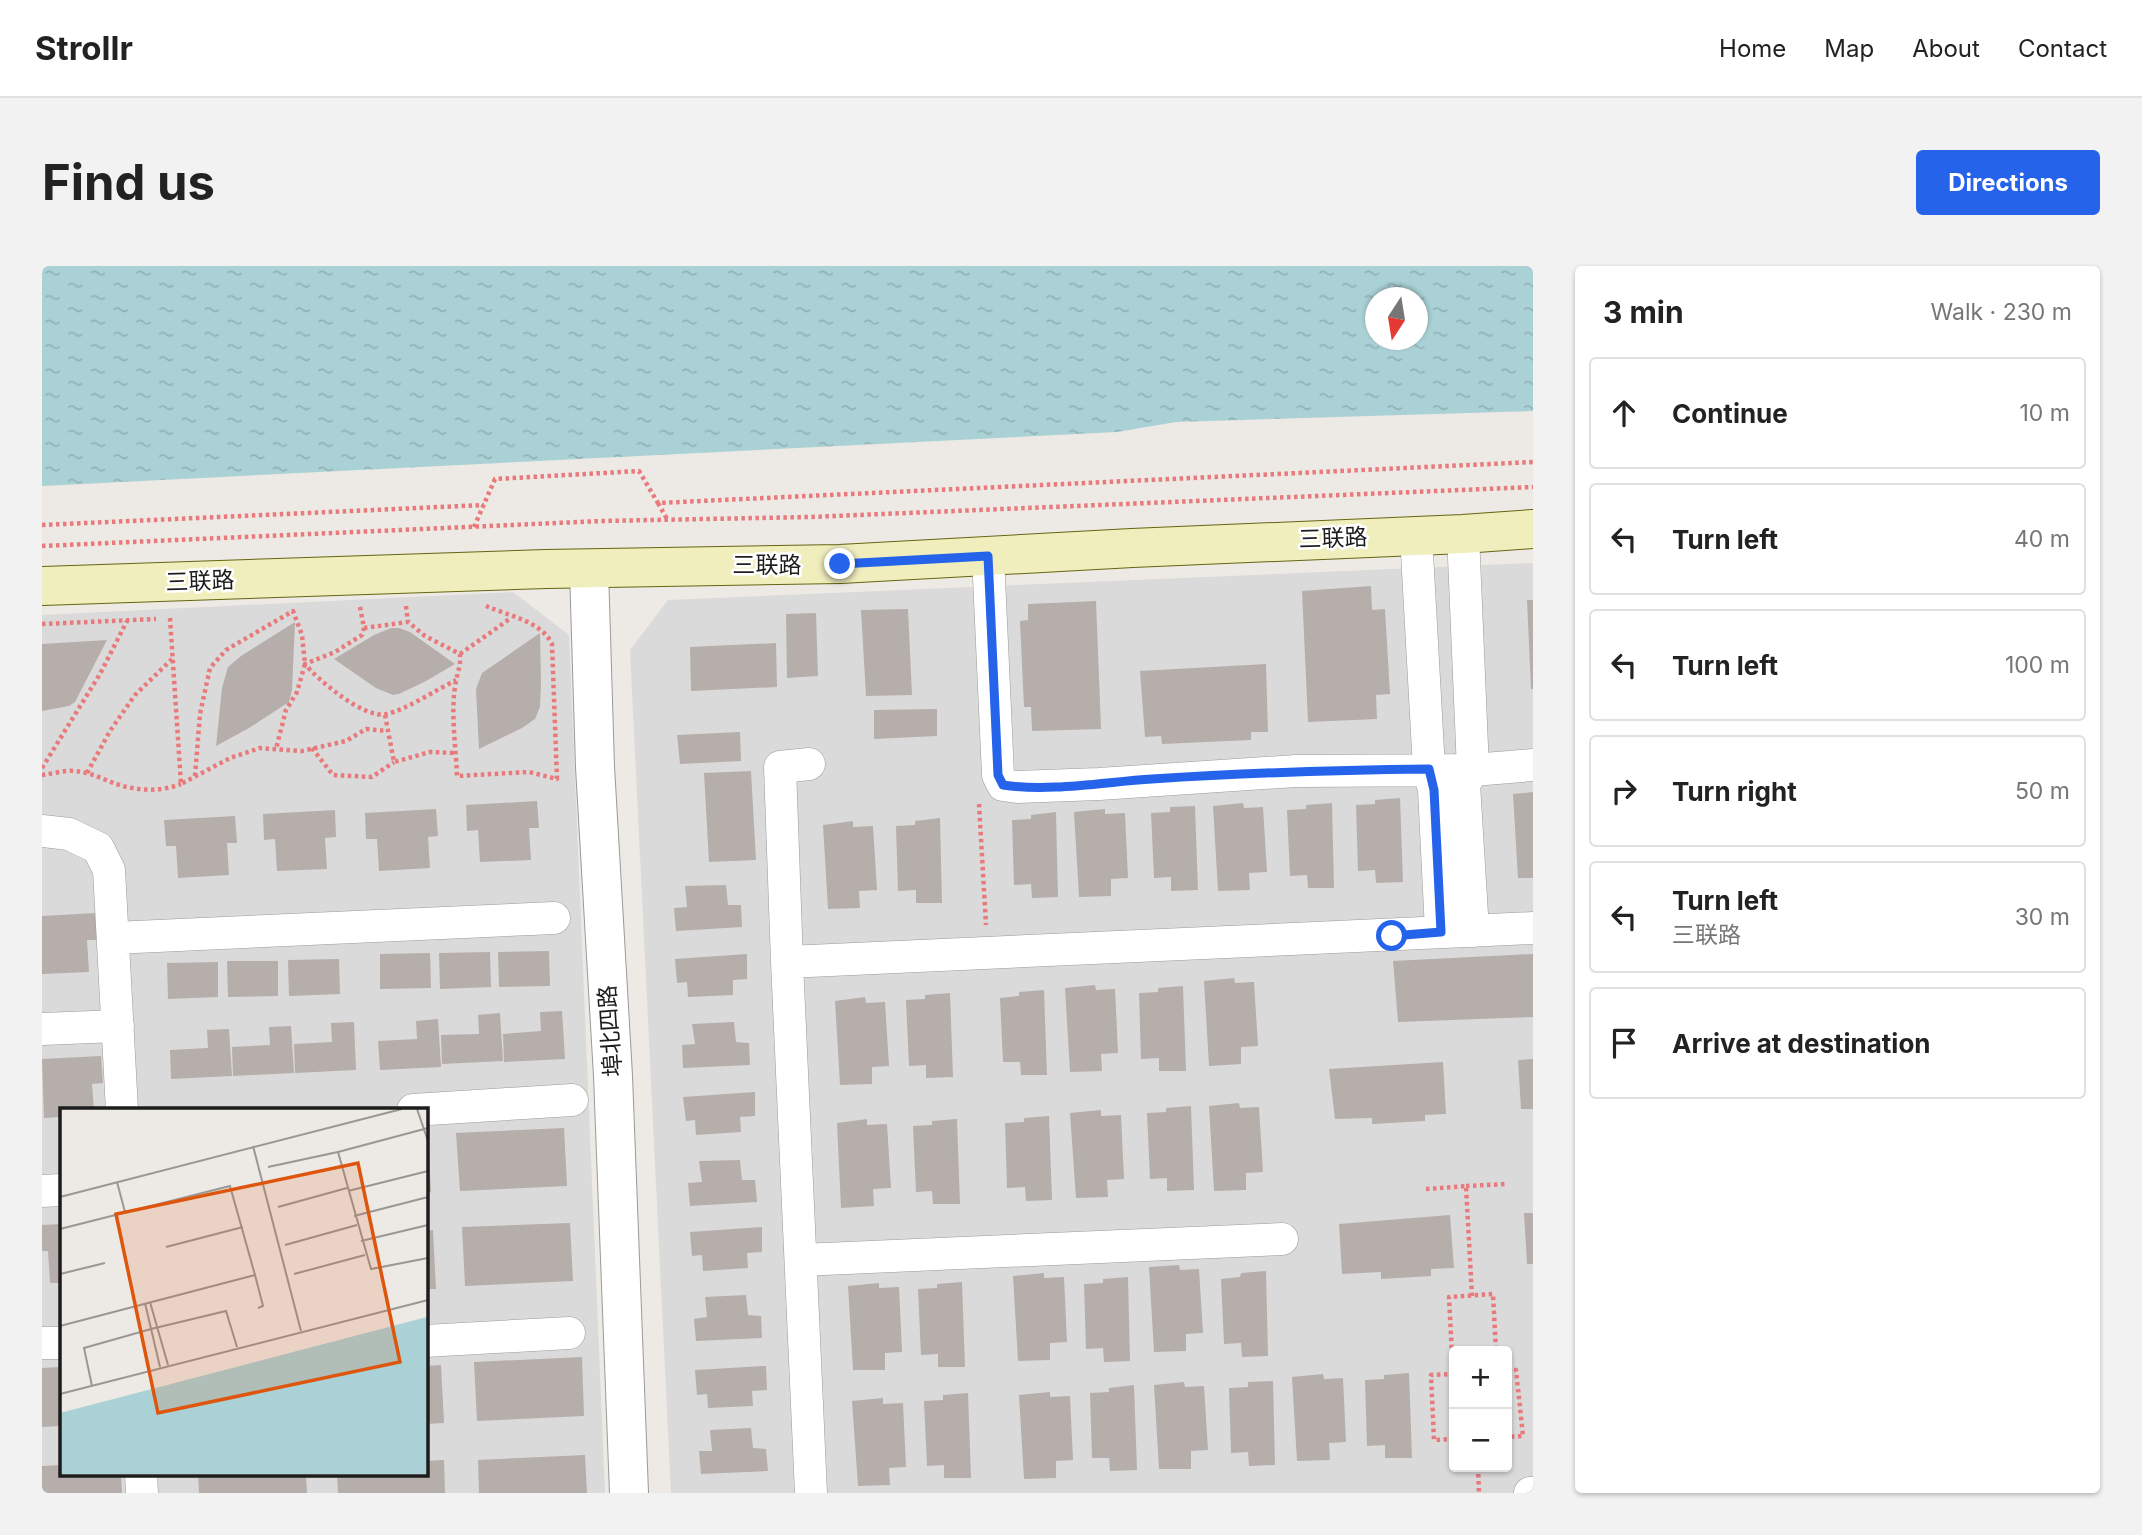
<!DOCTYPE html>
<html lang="en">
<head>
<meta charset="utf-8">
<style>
	:root { --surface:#fff; --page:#f2f2f2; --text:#222; --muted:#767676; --line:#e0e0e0; --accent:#2563eb }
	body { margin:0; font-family:Inter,"Noto Sans SC",sans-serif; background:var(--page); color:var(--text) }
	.controls { position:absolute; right:21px; bottom:21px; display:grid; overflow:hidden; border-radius:7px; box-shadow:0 2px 5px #0004 }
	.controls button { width:63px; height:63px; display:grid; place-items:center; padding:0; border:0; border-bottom:2px solid var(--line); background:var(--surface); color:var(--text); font:35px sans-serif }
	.compass { position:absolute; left:1323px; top:21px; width:63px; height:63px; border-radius:50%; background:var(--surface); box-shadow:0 2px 5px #0004; rotate:192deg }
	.stop { position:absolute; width:21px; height:21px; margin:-16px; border:5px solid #2563eb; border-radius:50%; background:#fff }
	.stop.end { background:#2563eb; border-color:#fff; box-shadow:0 2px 7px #0008 }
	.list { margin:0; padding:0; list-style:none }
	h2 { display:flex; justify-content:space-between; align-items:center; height:91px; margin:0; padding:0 28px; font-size:30px }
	h2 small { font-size:23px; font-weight:400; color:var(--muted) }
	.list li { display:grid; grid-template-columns:46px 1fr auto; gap:21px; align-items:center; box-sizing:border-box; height:112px; margin:0 14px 14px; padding:0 14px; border:2px solid var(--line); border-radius:7px }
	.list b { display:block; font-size:26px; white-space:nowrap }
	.list p { margin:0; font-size:23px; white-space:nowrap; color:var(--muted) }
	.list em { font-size:23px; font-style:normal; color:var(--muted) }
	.icon { flex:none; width:38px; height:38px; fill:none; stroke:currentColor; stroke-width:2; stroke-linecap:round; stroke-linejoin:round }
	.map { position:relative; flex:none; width:1491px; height:1227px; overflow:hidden; border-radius:7px }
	header { display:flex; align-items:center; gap:42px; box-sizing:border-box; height:98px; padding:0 35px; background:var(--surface); border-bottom:2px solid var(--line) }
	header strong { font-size:33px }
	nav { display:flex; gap:38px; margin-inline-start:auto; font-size:24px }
	.intro { display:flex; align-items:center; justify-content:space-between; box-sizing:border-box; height:168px; padding:0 42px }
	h1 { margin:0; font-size:49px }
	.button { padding:18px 32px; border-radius:7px; background:var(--accent); color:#fff; font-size:24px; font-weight:700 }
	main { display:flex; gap:42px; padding:0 42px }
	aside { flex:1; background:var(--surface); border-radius:7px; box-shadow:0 2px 5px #0004 }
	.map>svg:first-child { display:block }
	.residential { fill:#dbdada; fill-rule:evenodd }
	.water { fill:url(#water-ripples); fill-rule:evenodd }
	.building { fill:#b6aeaa }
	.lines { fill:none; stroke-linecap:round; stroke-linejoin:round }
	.minor-casing { stroke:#9a9a9a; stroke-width:33 }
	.tertiary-casing { stroke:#9a9a9a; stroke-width:40 }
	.secondary-casing { stroke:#666512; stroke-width:40 }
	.path { stroke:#e87a7c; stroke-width:4.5; stroke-dasharray:3.5 3.5; stroke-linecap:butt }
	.minor { stroke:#fff; stroke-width:32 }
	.tertiary { stroke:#fff; stroke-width:38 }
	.secondary { stroke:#f1eebe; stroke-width:38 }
	.route { stroke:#2563eb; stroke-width:9 }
	.labels { text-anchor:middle; stroke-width:5; stroke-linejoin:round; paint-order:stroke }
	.street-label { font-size:23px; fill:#1d1d1d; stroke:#fff }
	.inset-road { fill:none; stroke:#9a9794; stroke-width:2 }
	.view { fill:#de560d; fill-opacity:0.15; stroke:#de560d; stroke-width:3.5 }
	.inset-edge { fill:none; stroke:#1d1d1d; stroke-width:3.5 }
</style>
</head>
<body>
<header>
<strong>Strollr</strong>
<nav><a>Home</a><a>Map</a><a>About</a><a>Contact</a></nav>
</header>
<div class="intro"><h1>Find us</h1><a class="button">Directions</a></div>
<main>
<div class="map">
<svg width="1491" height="1227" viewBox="0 0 1491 1227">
	<defs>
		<pattern id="water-ripples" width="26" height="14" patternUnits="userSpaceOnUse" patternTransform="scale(1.75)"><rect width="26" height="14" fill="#aad1d5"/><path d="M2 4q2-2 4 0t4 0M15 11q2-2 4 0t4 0" fill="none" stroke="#92b3b6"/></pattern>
	</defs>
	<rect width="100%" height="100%" fill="#ede9e4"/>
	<path class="residential" d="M1491,297V1227H629L588,384L626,334ZM1412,1085H1465V1201H1412Z
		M471,326L527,369L563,1227H0V349ZM19,844H383V1208H19Z"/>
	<path class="water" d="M0,0H1491V145L1134,156L1075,166L0,220ZM1334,32H1376V74H1334Z"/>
	<path class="building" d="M1329,320L1330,344L1343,343L1348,428L1334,429L1335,453L1266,456L1260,325Z
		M1485,334H1491V423H1489Z
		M1054,335L1059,463L990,465L989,441H982L978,355L986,354V338Z
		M866,343L870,429L824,430L819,344Z
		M774,347L776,410L745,412L744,348Z
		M253,356L250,424L247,436L207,462L174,480L180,422L186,401L199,390Z
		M349,362H357L368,366L413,398L384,415L357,428L351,429L334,422L292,393L332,369Z
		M498,367L499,417L498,441L493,453L480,462L437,483L434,423L440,407Z
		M65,374L33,436L27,440L0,445V378Z
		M734,377L735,421L649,425L648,381Z
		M1224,398L1226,466H1209V474L1120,478L1119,470L1103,471L1098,405Z
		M895,443V470L832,473V444Z
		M698,466L699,495L638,498L635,469Z
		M709,505L714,594L667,596L662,507Z
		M1491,526V612H1476L1471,528Z
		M1358,532L1361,616L1334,617L1333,604L1316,605L1314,539L1333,538V534Z
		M495,535L497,562H487L489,594L438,596L436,564L425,565L424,539Z
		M1201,537L1202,542L1221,541L1225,606L1207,607L1208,624L1176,625L1171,540Z
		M1290,537L1292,622H1266L1265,609L1248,610L1245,544L1264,543V539Z
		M1153,540L1156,624L1129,625V611L1112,612L1109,547L1128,546V541Z
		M394,543L396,570L386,571L388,602L337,605L335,573H324L323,547Z
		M1063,543V548L1083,547L1086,612L1069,613V630L1037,631L1032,546Z
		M293,544L294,571L283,572L285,603L235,605L233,573L222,574L221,548Z
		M1014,546L1016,631L990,632L989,618L972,619L970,554L989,553V549Z
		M193,550L195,577H185L187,609L136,612L134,580H124L122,554Z
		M898,552L900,637H874V624L856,625L854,560L873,559V555Z
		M811,555V561L831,560L835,624L817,625L818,642L786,643L781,559Z
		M684,619L686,639H699L700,661L634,665L632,642L645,641L643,620Z
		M54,647L56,674H45L47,706L0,708V650Z
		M507,685L508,720L457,721L456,686Z
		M448,686L449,721L398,723L397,687Z
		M388,687L389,722L338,723V688Z
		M705,688V713L691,714V729L646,731L645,716L635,717L633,693Z
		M1491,688V751L1356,756L1351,695Z
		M297,693L298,728L247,730L246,694Z
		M185,695H236V730L186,731Z
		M176,696V731L126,733L125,697Z
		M1192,712L1193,717L1212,716L1216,780L1199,781V798L1167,800L1162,715Z
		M1053,719L1054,724L1073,723L1076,787L1059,788L1060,805L1028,806L1023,722Z
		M1141,720L1144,805H1117V792L1099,793L1097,727L1116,726V722Z
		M1002,724L1005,809H979L978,796H961L958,732L977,730V726Z
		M908,727L911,811L884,812V799L867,800L864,734L883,733V729Z
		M823,731L824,737L843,736L847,800L830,801V818L798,819L793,735Z
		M520,745L523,793L462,796L461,768L499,765L498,746Z
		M458,747L461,795L400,798L399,769L437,768L436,749Z
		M396,753L399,801L338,804L336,775L375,773L374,755Z
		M312,756L314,804L253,807L252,778L290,776L289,757Z
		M692,756L694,776L707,777L708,799L641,802L640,779L653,778L650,758Z
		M249,760L252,807L191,810L190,781L228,779L227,761Z
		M187,763L190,810L129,813L128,784L166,782L165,764Z
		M59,790L61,817L50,818L52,844H19V851L2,852L0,793Z
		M1491,793V843H1479L1476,794Z
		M1401,796L1404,848L1383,849V855L1330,858V852L1293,853L1287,803Z
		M713,826V850L698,851L699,866L654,869L653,854L644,855L641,831Z
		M1197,837L1198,842L1217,841L1221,906L1204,907V924L1172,925L1167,840Z
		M1149,840L1152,924L1125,925V912L1108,913L1105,847L1124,846V842Z
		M1059,844V850L1079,849L1082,913L1065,914L1066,931L1034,932L1028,847Z
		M1007,850L1010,934L984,935L983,921L965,922L963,857L982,856V852Z
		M825,853V859L845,858L849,922L831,923L832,940L799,942L795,857Z
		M915,853L918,938H891L890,925L874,926L871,860L890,859V855Z
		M522,862L525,920L418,925L414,867Z
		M383,868H386L389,926H383Z
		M698,894L700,914H713L715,936L648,940L646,917L660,916L657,895Z
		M1482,947H1491V998H1485Z
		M1408,949L1412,1002L1389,1003V1010L1339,1013V1006L1300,1008L1297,958Z
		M528,957L531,1015L423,1020L420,961Z
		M19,958V1017H8L6,985H0V959Z
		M720,961V986L705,987L706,1002L661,1005L660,989L650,990L648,966Z
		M391,964L394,1023H383V965Z
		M1137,999L1138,1004L1157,1003L1161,1067L1144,1068V1085L1112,1086L1107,1001Z
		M1224,1005L1226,1090L1200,1091L1199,1077L1182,1078L1179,1013L1198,1011L1199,1007Z
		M1002,1007V1012L1022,1011L1025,1076L1008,1077V1094L976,1095L971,1010Z
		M1086,1011L1088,1095L1062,1096L1061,1082L1044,1083L1042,1018L1061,1017V1013Z
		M920,1016L923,1101H896V1088L879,1089L876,1023L895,1022V1018Z
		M837,1017V1022L857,1021L860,1086L843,1087V1104H811L806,1020Z
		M704,1029L706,1049L719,1050L720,1072L654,1075L652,1053L665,1051L663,1031Z
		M1449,1080V1085H1419L1418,1081Z
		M540,1091L542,1150L435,1155L432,1096Z
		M399,1099L402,1157L383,1158V1100Z
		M724,1100L725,1124L710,1125L711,1140L666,1142L665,1128L655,1129L653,1104Z
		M19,1101V1160L0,1161V1102Z
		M1367,1107L1370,1192H1343V1179L1325,1180L1323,1114L1342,1113V1109Z
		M1281,1108L1282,1113L1301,1112L1304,1176L1287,1177L1288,1194L1255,1195L1250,1111Z
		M1231,1115L1233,1199L1207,1200L1206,1186L1189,1187L1187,1122L1206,1121V1116Z
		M1142,1116L1143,1121L1162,1120L1166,1184L1149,1185V1203H1117L1112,1119Z
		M1092,1119L1095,1204L1068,1205L1067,1192H1050L1048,1127L1067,1126V1122Z
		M1008,1126V1131L1028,1130L1031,1194L1014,1195V1212L982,1213L977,1129Z
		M926,1127L929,1212H902V1199L885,1200L882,1135L901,1134V1129Z
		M841,1132V1138L861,1137L864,1201L847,1202L848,1219L816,1220L810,1135Z
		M709,1162L711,1182L724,1183L726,1205L659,1208L657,1185H670L668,1164Z
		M543,1189L545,1227H437L436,1194Z
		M402,1194L403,1227H296L295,1208H383V1195Z
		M19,1199V1208H79L80,1227H0V1200Z
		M156,1208H264L265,1227H157Z"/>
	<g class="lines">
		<defs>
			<path id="minor" d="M1421,268L1431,504L1422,518L1431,665
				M1374,269L1387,503L1392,524L1399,665
				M946,290L956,509L961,519L975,521L1057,518L1254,505L1431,504L1491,499
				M767,498L738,501L745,696L1491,662
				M0,565L27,568L56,582L67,604L80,844
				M71,672L512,652
				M745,696L769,1227
				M0,763L76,760
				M371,844L530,834
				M0,925L19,924
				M759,994L1240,973
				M383,1075L527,1067
				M0,1077H19
				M99,1208L100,1227
				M1488,1227H1491"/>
			<path id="tertiary" d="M547,304L553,501L571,810L587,1227"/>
			<path id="secondary" d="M0,320L504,303L798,298L1090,282L1421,268L1491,263"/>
		</defs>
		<use href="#minor" class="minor-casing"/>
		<use href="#tertiary" class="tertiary-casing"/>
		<use href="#secondary" class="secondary-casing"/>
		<path class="path" d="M616,237L625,253
			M0,259L442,239
			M432,261L453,213L597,205L616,237L1491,196
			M0,280L559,255L768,251L1491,221
			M364,340L366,356L383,370L418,388C419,399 416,405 414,415C408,445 414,480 415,510L487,506L515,513L510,378C499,355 467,350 444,340
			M318,341L322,362L320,369L293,386L263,398C276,414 323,454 345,448C365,443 394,424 414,414
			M128,352L139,518L188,492L218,482L260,485L304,475L324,463L345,465
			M0,358L114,353
			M322,362L366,356
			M418,388L469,352
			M343,449L352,496L388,486L414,487
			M270,482L291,509L330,511L352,496
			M0,502L58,408L85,355
			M45,507L68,465L93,429L130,393
			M0,509C10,508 22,504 33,505C47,506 61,513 74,518C96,525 118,526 139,518
			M153,510L158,448L168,402L184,384L251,345L260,369L263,398L255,426L244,444L234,483
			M937,538L944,659
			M1424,920L1465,918
			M1384,923L1424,920L1430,1030
			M1465,1104H1474L1481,1170L1465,1171
			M1412,1173L1392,1174L1389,1109L1411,1108L1407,1031L1451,1028L1454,1085
			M1436,1201L1437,1227"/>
		<use href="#minor" class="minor"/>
		<use href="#tertiary" class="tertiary"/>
		<use href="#secondary" class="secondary"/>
	</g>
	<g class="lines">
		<path class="route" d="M798,298L946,290L956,509L961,519C1008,526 1062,516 1110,513C1202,507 1295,504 1387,503L1392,524L1399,666L1350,670"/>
	</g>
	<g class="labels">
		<g class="street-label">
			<text transform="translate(1291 272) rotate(-2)" y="8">三联路</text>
			<text x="725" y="307">三联路</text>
			<text transform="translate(158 315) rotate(-2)" y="8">三联路</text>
			<text transform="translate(568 765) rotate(-94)" y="8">埠北四路</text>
		</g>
	</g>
	<g transform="translate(18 842)">
		<rect width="368" height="368" fill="#ede9e4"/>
		<path d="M367,209V366H0V305Z" fill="#aad1d5"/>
		<path class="inset-road" d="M357,1L368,33M193,38L241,223M278,44L368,20M208,59L278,44L311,161L368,150M57,74L65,104M288,83L368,63M0,89L342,1M218,99L287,80M294,108L368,89M0,121L170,78L195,167M301,133L368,117M225,137L297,117M106,139L183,119M0,166L45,155M234,166L305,147M90,194L108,257M85,195L100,259M0,218L195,167L203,198L198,200M32,278L24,240L91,221L166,203L177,239M0,286L368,192"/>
		<path class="view" d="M298,55L340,254L98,305L56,106Z"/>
		<rect width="368" height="368" class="inset-edge"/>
	</g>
</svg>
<div class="controls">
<button>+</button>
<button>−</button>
</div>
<svg class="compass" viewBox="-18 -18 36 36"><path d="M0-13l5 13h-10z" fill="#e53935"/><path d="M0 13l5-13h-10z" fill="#767676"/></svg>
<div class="stop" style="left:1350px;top:670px"></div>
<div class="stop end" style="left:798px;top:298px"></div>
</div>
<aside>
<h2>3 min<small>Walk · 230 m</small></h2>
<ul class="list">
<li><svg class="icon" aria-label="ahead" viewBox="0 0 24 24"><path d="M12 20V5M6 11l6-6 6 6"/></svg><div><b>Continue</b></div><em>10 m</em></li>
<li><svg class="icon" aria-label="left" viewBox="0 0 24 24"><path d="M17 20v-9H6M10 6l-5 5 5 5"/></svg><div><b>Turn left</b></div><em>40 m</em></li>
<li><svg class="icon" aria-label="left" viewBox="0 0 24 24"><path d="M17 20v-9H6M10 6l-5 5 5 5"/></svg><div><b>Turn left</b></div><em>100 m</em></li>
<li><svg class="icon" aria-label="right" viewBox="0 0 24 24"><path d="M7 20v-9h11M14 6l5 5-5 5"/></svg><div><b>Turn right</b></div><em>50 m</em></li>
<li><svg class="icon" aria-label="left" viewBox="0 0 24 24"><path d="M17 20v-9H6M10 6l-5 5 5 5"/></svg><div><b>Turn left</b><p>三联路</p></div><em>30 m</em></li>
<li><svg class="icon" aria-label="arrive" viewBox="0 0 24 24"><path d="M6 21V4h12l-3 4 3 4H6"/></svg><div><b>Arrive at destination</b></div></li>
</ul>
</aside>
</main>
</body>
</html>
